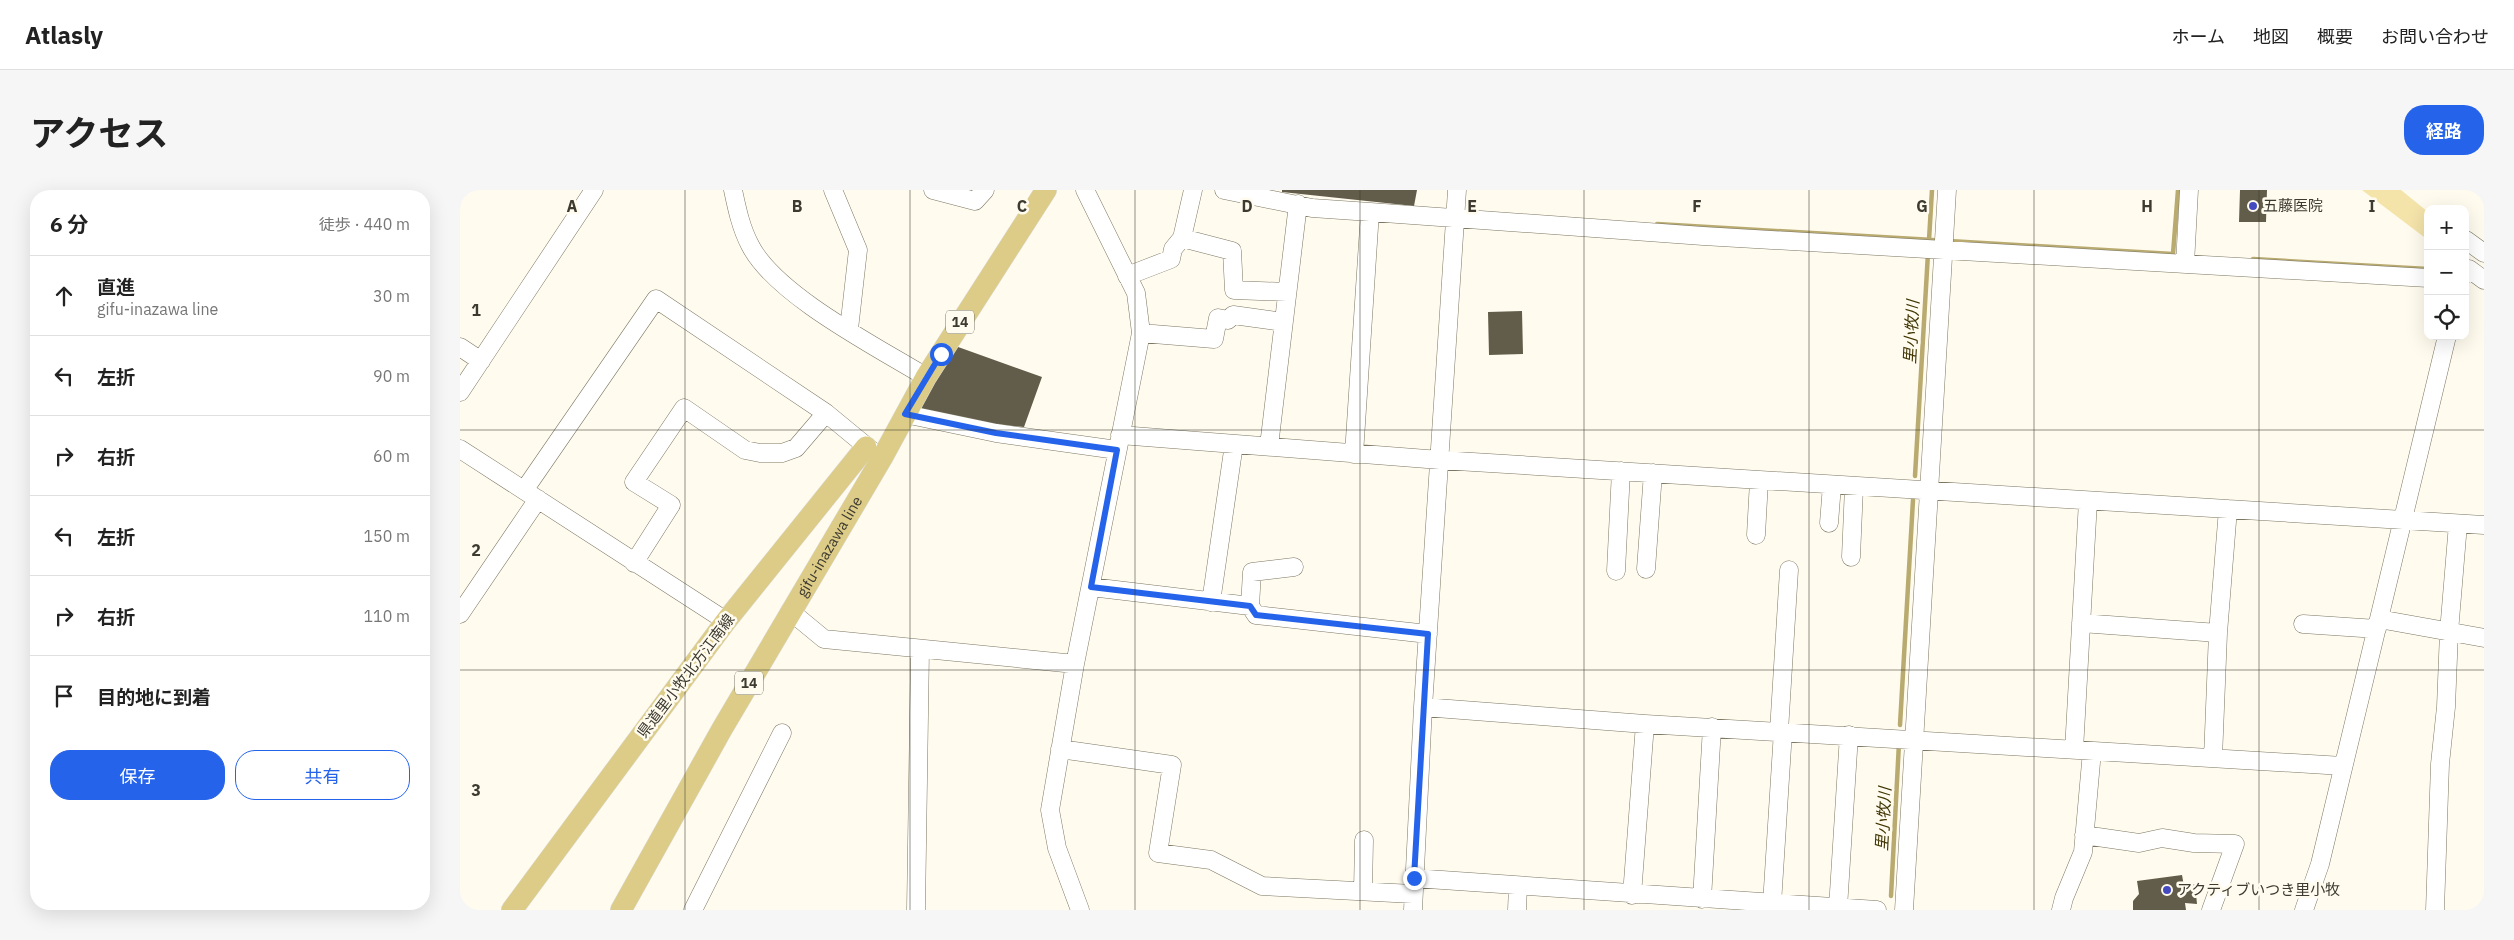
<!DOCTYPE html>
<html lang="ja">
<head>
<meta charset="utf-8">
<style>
	:root { --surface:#fff; --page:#f6f6f6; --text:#222; --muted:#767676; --line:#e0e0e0; --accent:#2563eb }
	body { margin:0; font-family:"IBM Plex Sans","Noto Sans JP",sans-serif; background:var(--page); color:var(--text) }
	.controls { position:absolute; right:15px; top:15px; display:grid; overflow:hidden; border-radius:10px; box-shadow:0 5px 20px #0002 }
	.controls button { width:45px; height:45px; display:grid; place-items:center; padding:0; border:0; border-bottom:1px solid var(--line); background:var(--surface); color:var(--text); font:25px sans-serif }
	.stop { position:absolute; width:15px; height:15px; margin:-11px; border:4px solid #2563eb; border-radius:50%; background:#fff }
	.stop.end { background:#2563eb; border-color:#fff; box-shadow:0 1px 5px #0008 }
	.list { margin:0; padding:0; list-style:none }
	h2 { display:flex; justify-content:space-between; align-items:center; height:65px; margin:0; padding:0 20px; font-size:21px }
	h2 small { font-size:16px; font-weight:400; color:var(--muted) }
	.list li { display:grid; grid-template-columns:32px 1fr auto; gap:15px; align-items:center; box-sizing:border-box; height:80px; padding:0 20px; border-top:1px solid var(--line) }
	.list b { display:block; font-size:19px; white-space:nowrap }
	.list p { margin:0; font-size:16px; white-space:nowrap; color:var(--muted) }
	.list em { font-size:16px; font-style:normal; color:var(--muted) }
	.actions { display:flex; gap:10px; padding:15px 20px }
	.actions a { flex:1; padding:11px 0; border:1px solid var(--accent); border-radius:20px; text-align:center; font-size:18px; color:var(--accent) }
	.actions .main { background:var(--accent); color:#fff }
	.icon { flex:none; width:28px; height:28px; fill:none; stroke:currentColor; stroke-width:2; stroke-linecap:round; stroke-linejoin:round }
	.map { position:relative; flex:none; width:2024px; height:720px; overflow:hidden; border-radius:20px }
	header { display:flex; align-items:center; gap:30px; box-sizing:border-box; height:70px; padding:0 25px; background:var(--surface); border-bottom:1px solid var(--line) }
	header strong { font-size:24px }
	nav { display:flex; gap:28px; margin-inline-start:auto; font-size:18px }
	.intro { display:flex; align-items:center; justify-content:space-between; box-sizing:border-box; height:120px; padding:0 30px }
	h1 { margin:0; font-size:35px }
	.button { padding:12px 22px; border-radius:20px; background:var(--accent); color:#fff; font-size:18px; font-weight:700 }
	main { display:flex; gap:30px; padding:0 30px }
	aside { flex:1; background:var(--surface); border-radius:20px; box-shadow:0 5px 20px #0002 }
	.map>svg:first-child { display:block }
	.green { fill:#f4e4aa }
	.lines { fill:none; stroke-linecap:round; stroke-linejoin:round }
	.stream { stroke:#b9aa6f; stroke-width:4.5 }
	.building { fill:#625d4a }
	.minor-casing { stroke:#7c7763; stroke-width:19 }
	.major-casing { stroke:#dcdcda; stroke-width:22 }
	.minor { stroke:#fff; stroke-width:18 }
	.major { stroke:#ddcc87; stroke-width:21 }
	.route { stroke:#2563eb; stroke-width:6 }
	.grid { fill:none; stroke:#3d3a31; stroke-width:1; stroke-opacity:0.55 }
	.poi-dot { fill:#444abf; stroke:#fffbee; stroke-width:2 }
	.labels { text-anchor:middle; stroke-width:5; stroke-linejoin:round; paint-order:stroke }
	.shield { fill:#fffbee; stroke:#77746a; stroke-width:1 }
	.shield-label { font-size:14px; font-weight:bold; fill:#3d3a31 }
	.poi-label { font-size:15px; fill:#3d3a31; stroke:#fffbee; text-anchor:start }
	.street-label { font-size:15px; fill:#3d3a31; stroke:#fffbee }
	.water-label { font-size:16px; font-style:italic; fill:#3f3402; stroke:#fffbee }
	.grid-label { font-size:16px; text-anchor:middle; font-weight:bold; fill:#3d3a31; stroke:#fffbee; stroke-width:5; stroke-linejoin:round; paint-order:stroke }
</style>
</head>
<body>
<header>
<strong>Atlasly</strong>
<nav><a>ホーム</a><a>地図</a><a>概要</a><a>お問い合わせ</a></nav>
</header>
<div class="intro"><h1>アクセス</h1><a class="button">経路</a></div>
<main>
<aside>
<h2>6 分<small>徒歩 · 440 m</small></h2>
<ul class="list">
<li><svg class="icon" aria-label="ahead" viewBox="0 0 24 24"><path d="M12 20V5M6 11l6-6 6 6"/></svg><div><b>直進</b><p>gifu-inazawa line</p></div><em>30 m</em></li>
<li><svg class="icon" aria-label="left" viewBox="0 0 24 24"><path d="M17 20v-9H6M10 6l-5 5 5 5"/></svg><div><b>左折</b></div><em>90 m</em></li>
<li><svg class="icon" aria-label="right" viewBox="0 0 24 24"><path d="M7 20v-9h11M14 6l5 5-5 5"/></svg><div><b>右折</b></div><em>60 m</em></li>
<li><svg class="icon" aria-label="left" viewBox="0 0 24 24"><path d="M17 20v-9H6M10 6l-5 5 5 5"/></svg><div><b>左折</b></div><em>150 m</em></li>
<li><svg class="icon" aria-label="right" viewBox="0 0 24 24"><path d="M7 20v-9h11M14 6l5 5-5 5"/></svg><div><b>右折</b></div><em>110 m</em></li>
<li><svg class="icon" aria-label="arrive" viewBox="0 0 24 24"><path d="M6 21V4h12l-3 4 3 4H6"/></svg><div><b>目的地に到着</b></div></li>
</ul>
<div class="actions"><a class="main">保存</a><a>共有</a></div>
</aside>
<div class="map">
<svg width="2024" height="720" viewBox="0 0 2024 720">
	<rect width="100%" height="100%" fill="#fffbee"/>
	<path class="green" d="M1902,0H1941L1968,22V50Z"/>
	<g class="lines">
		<path class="stream" d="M1197,34L1473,50
			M1469,50L1472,0
			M1489,51L1713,64L1718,0
			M1793,69L1968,79
			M1455,286L1468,63
			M1440,535L1453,310
			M1431,706L1439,553"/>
	</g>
	<path class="building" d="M822,0H957L954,16L822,2Z
		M1780,0H1807L1806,32H1779Z
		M1062,121L1063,164L1029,165L1028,122Z
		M487,153L582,187L564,237L455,226Z
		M1722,685L1724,696L1735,694L1737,714L1725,713L1726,720H1673V711L1679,704L1677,691Z"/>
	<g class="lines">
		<defs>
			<path id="minor" d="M273,0C277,19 281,38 290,55C315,105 417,157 466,187
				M373,0L398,60L389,139
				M473,0L515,11L525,0
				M764,0L852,18L910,22L1243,46L1968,88
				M722,48L772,61L774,100L827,102
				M2006,50L2024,63
				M1725,74L1729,0
				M2005,84L2009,79L2024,90
				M667,86L711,69L713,59L722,48L733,0
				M681,143L754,149L758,128L768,130L773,125L823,132
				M0,157L21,171
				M0,202L134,0
				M445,224L536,243L657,260
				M660,245L980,270L2024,335
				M809,256L838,14
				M0,259L266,431
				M894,264L910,22
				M65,299L196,109L366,223L417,265
				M1369,333L1372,295
				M1296,345L1299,291
				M1391,367L1394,297
				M174,373L211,315L174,292L224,218L285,260L300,263H322L336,258L366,223
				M1186,379L1193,283
				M1156,381L1161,281
				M631,397L790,416L796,425L968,444
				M751,412L774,254
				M790,416L792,382L834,377
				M330,421L364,449L615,474
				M0,424L78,309
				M1919,429L2024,448
				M1621,433L1758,443
				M1843,434L1917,439
				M963,517L1185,534L1883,576
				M1319,541L1329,380
				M600,559L712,575L698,663L751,670L802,696L953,704
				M1614,560L1628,311
				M1753,568L1758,443L1768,319
				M1624,645L1679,653L1702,648L1734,653L1775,654L1751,720
				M953,688L1417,720
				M903,701L904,650
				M1172,705L1185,534
				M1242,709L1252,537
				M1312,714L1323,541
				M1378,718L1389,545
				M233,720L322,543
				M456,720L460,460
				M620,720L597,658L590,620L615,474L681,143L676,103L625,0
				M953,720L963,517L997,0
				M1057,720L1058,696
				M1444,720L1487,0
				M1601,720L1604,708L1623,662L1632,561
				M1844,720L1860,674L1987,146
				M1975,720L1980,574L1986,517L1989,442L1998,334"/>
			<g id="major">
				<path d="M52,720L266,431L406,257"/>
				<path id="s1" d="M161,720L262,539L422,268L466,187L586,0"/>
			</g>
		</defs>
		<use href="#minor" class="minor-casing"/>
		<use href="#major" class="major-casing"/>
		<use href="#minor" class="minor"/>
		<use href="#major" class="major"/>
	</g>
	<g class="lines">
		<path class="route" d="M481,164L445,224L536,243L657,260L631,397L790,416L796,425L968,444L954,688"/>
	</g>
	<path class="grid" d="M225,0V720M450,0V720M675,0V720M900,0V720M1124,0V720M1349,0V720M1574,0V720M1799,0V720M0,240H2024M0,480H2024"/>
	<g class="poi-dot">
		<circle cx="1793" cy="16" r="5"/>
		<circle cx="1707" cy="700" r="5"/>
	</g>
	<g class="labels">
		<g class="shield">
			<rect x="486" y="120.5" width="28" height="23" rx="4"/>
			<rect x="275" y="481.5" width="28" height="23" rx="4"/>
		</g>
		<g class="shield-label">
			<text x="500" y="137">14</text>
			<text x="289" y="498">14</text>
		</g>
		<g class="poi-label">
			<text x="1803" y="21">五藤医院</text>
			<text x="1717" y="705">アクティブいつき里小牧</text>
		</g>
		<g class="street-label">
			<text dy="5" stroke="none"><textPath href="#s1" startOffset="419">gifu-inazawa line</textPath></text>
			<text transform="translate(226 486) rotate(-53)" y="5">県道里小牧北方江南線</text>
		</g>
		<g class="water-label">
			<text transform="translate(1451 142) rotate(-87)" y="6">里小牧川</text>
			<text transform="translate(1423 629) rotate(-87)" y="6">里小牧川</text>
		</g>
	</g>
	<g class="grid-label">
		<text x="112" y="22">A</text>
		<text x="337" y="22">B</text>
		<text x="562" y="22">C</text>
		<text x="787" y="22">D</text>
		<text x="1012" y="22">E</text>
		<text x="1237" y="22">F</text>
		<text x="1462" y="22">G</text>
		<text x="1687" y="22">H</text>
		<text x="1912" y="22">I</text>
		<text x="16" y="126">1</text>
		<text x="16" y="366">2</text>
		<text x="16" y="606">3</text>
	</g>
</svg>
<div class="controls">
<button>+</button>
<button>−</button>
<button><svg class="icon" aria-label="locate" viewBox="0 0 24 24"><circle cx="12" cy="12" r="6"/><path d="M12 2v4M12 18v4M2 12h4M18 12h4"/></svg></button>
</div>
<div class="stop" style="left:481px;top:164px"></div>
<div class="stop end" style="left:954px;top:688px"></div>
</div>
</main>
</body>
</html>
